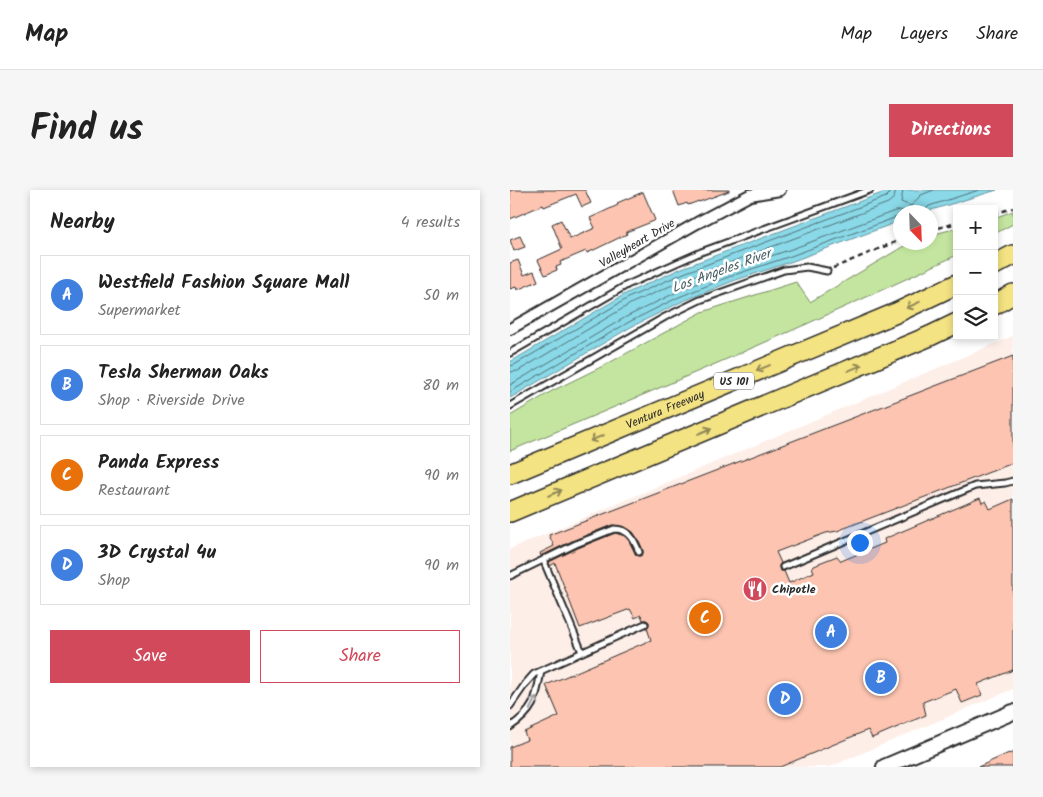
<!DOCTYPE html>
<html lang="en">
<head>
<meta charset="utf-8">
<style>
	:root { --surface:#fff; --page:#f6f6f6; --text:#222; --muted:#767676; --line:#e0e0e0; --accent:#d1495b }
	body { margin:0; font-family:Kalam,sans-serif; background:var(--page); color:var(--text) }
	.controls { position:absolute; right:15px; top:15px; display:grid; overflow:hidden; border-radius:0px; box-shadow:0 2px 8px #0003 }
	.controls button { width:45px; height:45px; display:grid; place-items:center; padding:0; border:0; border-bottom:1px solid var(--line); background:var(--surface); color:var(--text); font:25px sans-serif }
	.compass { position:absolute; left:383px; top:15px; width:45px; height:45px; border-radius:50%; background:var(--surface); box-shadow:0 2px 8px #0003; rotate:157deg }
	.you { position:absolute; left:349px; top:352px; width:18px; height:18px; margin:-12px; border:4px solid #fff; border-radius:50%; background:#1a73e8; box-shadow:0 0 0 8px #1a73e833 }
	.badge { display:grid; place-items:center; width:32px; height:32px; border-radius:50%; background:var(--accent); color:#fff; font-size:16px; font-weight:700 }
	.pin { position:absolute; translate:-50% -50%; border:2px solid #fff; box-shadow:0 1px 5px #0006 }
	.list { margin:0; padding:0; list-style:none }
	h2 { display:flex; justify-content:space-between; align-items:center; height:65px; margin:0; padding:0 20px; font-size:21px }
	h2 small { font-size:16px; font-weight:400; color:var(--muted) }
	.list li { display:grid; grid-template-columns:32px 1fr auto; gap:15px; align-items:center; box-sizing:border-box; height:80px; margin:0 10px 10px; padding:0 10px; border:1px solid var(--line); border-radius:0px }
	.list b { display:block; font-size:19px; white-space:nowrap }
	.list p { margin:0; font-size:16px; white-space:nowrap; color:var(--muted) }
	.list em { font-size:16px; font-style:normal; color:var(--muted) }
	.actions { display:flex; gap:10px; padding:15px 20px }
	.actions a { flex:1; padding:11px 0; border:1px solid var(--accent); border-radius:0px; text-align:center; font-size:18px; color:var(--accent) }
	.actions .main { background:var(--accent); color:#fff }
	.icon { flex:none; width:28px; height:28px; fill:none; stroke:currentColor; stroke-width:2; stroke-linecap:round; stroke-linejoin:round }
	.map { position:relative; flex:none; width:503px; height:577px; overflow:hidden; border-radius:0px }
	header { display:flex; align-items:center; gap:30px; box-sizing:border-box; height:70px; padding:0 25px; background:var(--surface); border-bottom:1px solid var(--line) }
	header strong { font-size:24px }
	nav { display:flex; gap:28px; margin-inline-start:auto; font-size:18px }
	.intro { display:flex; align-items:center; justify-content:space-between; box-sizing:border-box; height:120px; padding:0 30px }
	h1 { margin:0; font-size:35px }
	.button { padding:12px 22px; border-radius:0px; background:var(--accent); color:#fff; font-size:18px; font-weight:700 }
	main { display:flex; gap:30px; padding:0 30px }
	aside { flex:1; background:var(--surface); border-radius:0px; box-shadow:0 2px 8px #0003 }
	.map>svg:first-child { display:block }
	.built { fill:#feeee8 }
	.green { fill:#c3e59f; stroke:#778865 }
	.water { fill:#8ad9e8; stroke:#64939c }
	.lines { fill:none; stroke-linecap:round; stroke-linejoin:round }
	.shore { stroke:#517177; stroke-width:1 }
	.building { fill:#fdc5b1; stroke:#2b2b2b }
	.lane-casing { stroke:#2b2b2b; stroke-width:9 }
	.street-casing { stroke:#2b2b2b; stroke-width:14 }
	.secondary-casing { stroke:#2b2b2b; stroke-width:18 }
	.highway-casing { stroke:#2b2b2b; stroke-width:22 }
	.path { stroke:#2b2b2b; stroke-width:2.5; stroke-dasharray:5 4; stroke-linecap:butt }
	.lane { stroke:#fff; stroke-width:5 }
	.street { stroke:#fff; stroke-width:10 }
	.secondary { stroke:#fff; stroke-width:14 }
	.highway { stroke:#f4e382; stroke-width:19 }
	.oneway { stroke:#908756 }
	.oneway2 { stroke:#a0a0a0 }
	.labels { text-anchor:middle; stroke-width:5; stroke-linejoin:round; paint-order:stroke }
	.shield { fill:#fff; stroke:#6b6b6b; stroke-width:1 }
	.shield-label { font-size:11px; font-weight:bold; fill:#2b2b2b }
	.street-label { font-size:12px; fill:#2b2b2b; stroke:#fff }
	.poi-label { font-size:12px; font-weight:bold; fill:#2b2b2b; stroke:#fff; text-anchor:start }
	.water-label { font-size:14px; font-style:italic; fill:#485f64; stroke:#fff }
</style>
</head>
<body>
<header>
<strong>Map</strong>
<nav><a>Map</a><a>Layers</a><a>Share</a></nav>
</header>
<div class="intro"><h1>Find us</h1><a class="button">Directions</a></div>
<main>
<aside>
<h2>Nearby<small>4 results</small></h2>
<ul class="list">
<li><span class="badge" style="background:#3f7fe0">A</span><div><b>Westfield Fashion Square Mall</b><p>Supermarket</p></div><em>50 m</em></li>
<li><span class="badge" style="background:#3f7fe0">B</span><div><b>Tesla Sherman Oaks</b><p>Shop · Riverside Drive</p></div><em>80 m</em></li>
<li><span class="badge" style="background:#e8710a">C</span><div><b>Panda Express</b><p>Restaurant</p></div><em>90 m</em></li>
<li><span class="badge" style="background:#3f7fe0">D</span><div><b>3D Crystal 4u</b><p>Shop</p></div><em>90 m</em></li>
</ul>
<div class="actions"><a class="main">Save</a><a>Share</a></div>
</aside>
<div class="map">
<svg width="503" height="577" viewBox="0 0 503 577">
	<rect width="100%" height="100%" fill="#fff"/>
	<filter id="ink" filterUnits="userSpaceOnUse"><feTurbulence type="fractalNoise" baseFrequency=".02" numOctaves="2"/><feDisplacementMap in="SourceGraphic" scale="10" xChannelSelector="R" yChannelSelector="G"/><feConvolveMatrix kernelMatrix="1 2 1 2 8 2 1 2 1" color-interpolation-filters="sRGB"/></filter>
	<g filter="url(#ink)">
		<path class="built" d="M503,146V499L320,577H0V359Z"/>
		<path class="green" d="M503,21V34L484,44V28Z
			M447,38V65C300,135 150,198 0,261V226L42,201L97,174L192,122L286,92L300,112L399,53L420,52L421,45Z"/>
		<path class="water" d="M380,0H487L415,22H390V31L283,71L223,91L171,112L121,137L0,208V172L117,103L172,78Z"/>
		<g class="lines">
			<path class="shore" d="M393,0L391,12L401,16L411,5L424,0
				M415,22L416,19L419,16L469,0
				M0,176L4,175L120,107L174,83L376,7L379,4V0
				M0,182L8,181L122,113L176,89L378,13L384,8L386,0
				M0,195L116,127L167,102L219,80L279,60L385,21L390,20L396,22
				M0,202L119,132L169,107L221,86L281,66L387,27H390"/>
		</g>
		<path class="building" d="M0,0H75L81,13L72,17L66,4L34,17L33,15L0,29Z
			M163,0H219V1L189,12V11L178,15L177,13L169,16Z
			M133,2L145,30L144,31L116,42L117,44L86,59L77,63L76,61L50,72L51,75L46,77L47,80L35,85L28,70L52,59L42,34L51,30L60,49L85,38L80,28L108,15L107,13Z
			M10,46L15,57L4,61L0,50Z
			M8,70L14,85L24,81L28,91L7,100L6,97L0,99V73Z
			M503,166V273L327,341L316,343L266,362L271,373L269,375V378L271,381H274L279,393L304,382L302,377L309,374V373L327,366L331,371L375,353L374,349L470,308L472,313L476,311L480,319L503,309V480L468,494L472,505L452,513L446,499L413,512L416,525L362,548L358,540L270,577H0V557L17,550L14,542L49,526L36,495L141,450L137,438L139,435V432L136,430H133L131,425L125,428L120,419L70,438L45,373L40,376L39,373V372L68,358L105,343L115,346L119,351L126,365L130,366L133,364V360L129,351L123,342L115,337L102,335L64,350L31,366L30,363L44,356L39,345Z
			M503,562V577H468L499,563L500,564Z"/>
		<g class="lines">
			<defs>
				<path id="lane" d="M0,163L117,95L191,62L360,0
					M0,216L155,127L190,110L274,80L297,77L317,81
					M35,368V374L72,462
					M273,377L465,296L495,293L503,291
					M0,386L66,354L104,339C119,339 124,349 129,362
					M0,516L16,493L24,484L135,434
					M0,537C25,520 26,509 31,481"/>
				<path id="street" d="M0,139L187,33L240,5L270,0"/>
				<path id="secondary" d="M374,577L503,522"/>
				<g id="highway">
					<path d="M484,75L503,65"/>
					<path d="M484,115L503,104"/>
					<path id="s1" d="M0,284L386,123L447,94"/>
					<path d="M0,322L420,146L447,133"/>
				</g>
			</defs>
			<use href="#lane" class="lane-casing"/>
			<use href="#street" class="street-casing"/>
			<use href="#secondary" class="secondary-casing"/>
			<use href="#highway" class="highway-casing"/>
			<path class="path" d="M484,24L503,18
				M420,40L447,33
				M323,78L390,50"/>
			<use href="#lane" class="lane"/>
			<use href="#street" class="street"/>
			<use href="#secondary" class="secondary"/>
			<use href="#highway" class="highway"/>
		</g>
		<defs><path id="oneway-shaft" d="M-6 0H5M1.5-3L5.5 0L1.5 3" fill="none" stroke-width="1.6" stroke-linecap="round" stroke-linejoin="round" transform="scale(1.25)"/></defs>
		<g class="oneway">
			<use href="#oneway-shaft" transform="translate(403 115) rotate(155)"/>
			<use href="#oneway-shaft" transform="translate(253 178) rotate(157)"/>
			<use href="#oneway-shaft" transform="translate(345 178) rotate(-23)"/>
			<use href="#oneway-shaft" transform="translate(195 241) rotate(-23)"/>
			<use href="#oneway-shaft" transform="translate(87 248) rotate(157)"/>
			<use href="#oneway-shaft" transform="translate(45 303) rotate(-23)"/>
		</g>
		<use class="oneway2" href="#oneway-shaft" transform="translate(23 513) rotate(-64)"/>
	</g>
	<defs>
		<symbol id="restaurant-disc" viewBox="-11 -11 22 22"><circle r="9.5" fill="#d1495b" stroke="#fff"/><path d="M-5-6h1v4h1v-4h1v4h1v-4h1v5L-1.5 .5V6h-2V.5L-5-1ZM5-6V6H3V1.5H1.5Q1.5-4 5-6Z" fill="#fff"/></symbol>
	</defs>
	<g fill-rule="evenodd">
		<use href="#restaurant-disc" x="231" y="385" width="28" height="28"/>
	</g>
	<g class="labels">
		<rect class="shield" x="204" y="182.5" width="40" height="17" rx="4"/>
		<g class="shield-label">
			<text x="224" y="195">US 101</text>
		</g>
		<g class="street-label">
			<text transform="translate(127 53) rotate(-30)" y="4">Valleyheart Drive</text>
			<text dy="4" stroke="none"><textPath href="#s1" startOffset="168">Ventura Freeway</textPath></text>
		</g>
		<g class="poi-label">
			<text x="262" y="403">Chipotle</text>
		</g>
		<g class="water-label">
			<text transform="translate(211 80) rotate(-20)" y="5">Los Angeles River</text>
		</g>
	</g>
</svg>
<div class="controls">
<button>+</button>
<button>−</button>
<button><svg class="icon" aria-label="layers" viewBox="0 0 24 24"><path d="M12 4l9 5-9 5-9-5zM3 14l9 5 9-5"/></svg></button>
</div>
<svg class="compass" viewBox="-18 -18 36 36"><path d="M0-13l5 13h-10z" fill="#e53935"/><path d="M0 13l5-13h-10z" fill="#767676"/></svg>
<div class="you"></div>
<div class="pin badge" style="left:321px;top:442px;background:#3f7fe0">A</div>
<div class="pin badge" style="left:371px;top:488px;background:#3f7fe0">B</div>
<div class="pin badge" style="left:195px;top:428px;background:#e8710a">C</div>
<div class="pin badge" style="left:275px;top:509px;background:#3f7fe0">D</div>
</div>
</main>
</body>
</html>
